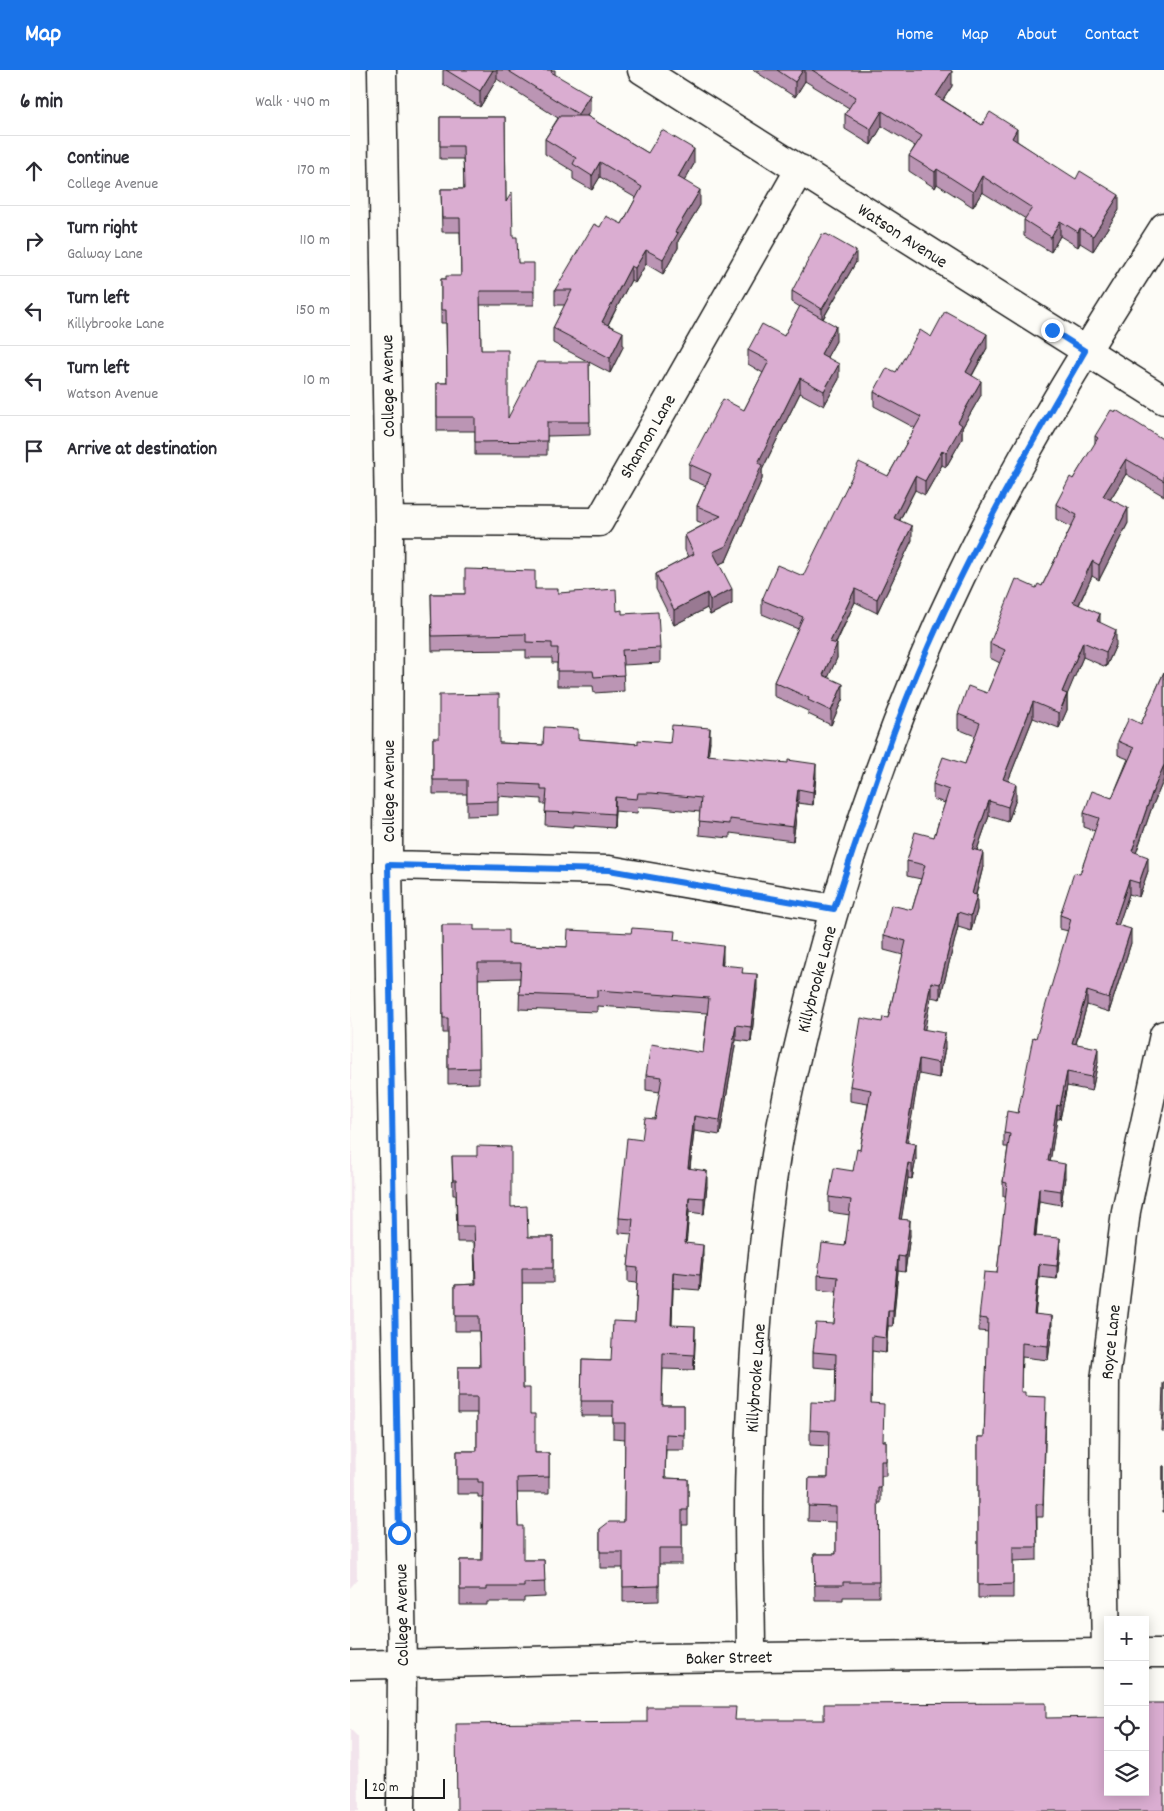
<!DOCTYPE html>
<html lang="en">
<head>
<meta charset="utf-8">
<style>
	:root { --surface:#fff; --page:#f2f2f3; --text:#2b2b33; --muted:#7c7c81; --line:#e1e1e2; --accent:#1a73e8 }
	body { margin:0; font-family:Dekko,sans-serif; background:var(--page); color:var(--text) }
	.controls { position:absolute; right:15px; bottom:15px; display:grid; overflow:hidden; border-radius:0px; box-shadow:0 2px 12px #0003 }
	.controls button { width:45px; height:45px; display:grid; place-items:center; padding:0; border:0; border-bottom:1px solid var(--line); background:var(--surface); color:var(--text); font:25px sans-serif }
	.scale { position:absolute; left:15px; bottom:12px; width:80px; box-sizing:border-box; padding-left:5px; border:2px solid #1c1c1c; border-top:0; font-size:14px; line-height:18px; white-space:nowrap; color:#1c1c1c; -webkit-text-stroke:4px #fdfcf7; paint-order:stroke }
	.stop { position:absolute; width:15px; height:15px; margin:-11px; border:4px solid #1a73e8; border-radius:50%; background:#fff }
	.stop.end { background:#1a73e8; border-color:#fff; box-shadow:0 1px 5px #0008 }
	.list { margin:0; padding:0; list-style:none }
	h2 { display:flex; justify-content:space-between; align-items:center; height:65px; margin:0; padding:0 20px; font-size:21px }
	h2 small { font-size:16px; font-weight:400; color:var(--muted) }
	.list li { display:grid; grid-template-columns:32px 1fr auto; gap:15px; align-items:center; box-sizing:border-box; height:70px; padding:0 20px; border-top:1px solid var(--line) }
	.list b { display:block; font-size:19px; white-space:nowrap }
	.list p { margin:0; font-size:16px; white-space:nowrap; color:var(--muted) }
	.list em { font-size:16px; font-style:normal; color:var(--muted) }
	.icon { flex:none; width:28px; height:28px; fill:none; stroke:currentColor; stroke-width:2; stroke-linecap:round; stroke-linejoin:round }
	.map { position:relative; flex:none; width:814px; height:1741px; overflow:hidden }
	header { display:flex; align-items:center; gap:30px; box-sizing:border-box; height:70px; padding:0 25px; background:var(--accent); color:#fff }
	header strong { font-size:24px }
	nav { display:flex; gap:28px; margin-inline-start:auto; font-size:18px }
	main { display:flex }
	aside { flex:1; background:var(--surface) }
	.map>svg:first-child { display:block }
	.built { fill:#f2e4ec }
	.lines { fill:none; stroke-linecap:round; stroke-linejoin:round }
	.minor-casing { stroke:#1c1c1c; stroke-width:31 }
	.major-casing { stroke:#1c1c1c; stroke-width:31 }
	.minor { stroke:#fdfcf7; stroke-width:28 }
	.major { stroke:#fdfcf7; stroke-width:28 }
	.wall { fill:#bb95b4; stroke:#1c1c1c }
	.shaded-wall { fill:#997992; stroke:#1c1c1c }
	.building { fill:#daadd1; stroke:#1c1c1c }
	.route { stroke:#1a73e8; stroke-width:6 }
	.labels { text-anchor:middle; stroke-width:5; stroke-linejoin:round; paint-order:stroke }
	.street-label { font-size:18px; fill:#1c1c1c; stroke:#fdfcf7 }
</style>
</head>
<body>
<header>
<strong>Map</strong>
<nav><a>Home</a><a>Map</a><a>About</a><a>Contact</a></nav>
</header>
<main>
<aside>
<h2>6 min<small>Walk · 440 m</small></h2>
<ul class="list">
<li><svg class="icon" aria-label="ahead" viewBox="0 0 24 24"><path d="M12 20V5M6 11l6-6 6 6"/></svg><div><b>Continue</b><p>College Avenue</p></div><em>170 m</em></li>
<li><svg class="icon" aria-label="right" viewBox="0 0 24 24"><path d="M7 20v-9h11M14 6l5 5-5 5"/></svg><div><b>Turn right</b><p>Galway Lane</p></div><em>110 m</em></li>
<li><svg class="icon" aria-label="left" viewBox="0 0 24 24"><path d="M17 20v-9H6M10 6l-5 5 5 5"/></svg><div><b>Turn left</b><p>Killybrooke Lane</p></div><em>150 m</em></li>
<li><svg class="icon" aria-label="left" viewBox="0 0 24 24"><path d="M17 20v-9H6M10 6l-5 5 5 5"/></svg><div><b>Turn left</b><p>Watson Avenue</p></div><em>10 m</em></li>
<li><svg class="icon" aria-label="arrive" viewBox="0 0 24 24"><path d="M6 21V4h12l-3 4 3 4H6"/></svg><div><b>Arrive at destination</b></div></li>
</ul>
</aside>
<div class="map">
<svg width="814" height="1741" viewBox="0 0 814 1741">
	<rect width="100%" height="100%" fill="#fdfcf7"/>
	<filter id="ink" filterUnits="userSpaceOnUse"><feTurbulence type="fractalNoise" baseFrequency=".02" numOctaves="2"/><feDisplacementMap in="SourceGraphic" scale="10" xChannelSelector="R" yChannelSelector="G"/><feConvolveMatrix kernelMatrix="1 2 1 2 8 2 1 2 1" color-interpolation-filters="sRGB"/></filter>
	<g filter="url(#ink)">
		<path class="built" d="M0,916L7,1510L0,1518Z
			M0,1659L8,1667L9,1741H0Z"/>
		<g class="lines">
			<defs>
				<path id="minor" d="M32,0L39,451L38,795L52,1594L51,1741
					M292,0L814,330
					M39,451L249,452L450,99
					M38,795L259,800L484,839
					M756,1583L754,1467L755,1311L776,1141L814,965
					M401,1586C401,1521 397,1454 400,1388C403,1287 410,1185 426,1085C436,1025 451,965 466,906C502,769 549,634 611,506C670,384 742,270 814,157"/>
				<path id="major" d="M795,1583H814
					M0,1595L310,1588L758,1583"/>
			</defs>
			<use href="#minor" class="minor-casing"/>
			<use href="#major" class="major-casing"/>
			<use href="#minor" class="minor"/>
			<use href="#major" class="major"/>
		</g>
		<path class="wall" d="M93,0H205V4L240,41L237,46L298,83L344,94L334,111L350,135L328,171V178L313,204L296,194L285,213L281,210L258,255L273,277L260,303L239,292L240,365L197,366V385H125V361H87V313H97L96,253H91V209H96L111,206L110,162H92L91,119H114L113,89H90V47H155L156,132L168,193L184,221V235H130L131,280L158,348L239,292L203,273V258L215,235H205V220L250,157L272,154L286,128L250,107L242,120L223,109V101L195,84V69L208,48L147,9L130,37L93,14Z
			M403,0H600L602,16L593,30L632,55L667,71L769,140L743,181L730,173L728,177L710,166L701,182L674,166V150L676,149L632,122L623,137L587,114L585,118L559,101V86L565,76L532,56L521,75L495,59V44L499,38L455,11L445,27Z
			M506,192L473,249L486,271L477,287L489,309L474,336L450,323L412,400V409L376,491L369,494L382,534L360,545L357,538L324,555L306,519V504L338,487L335,480V465L355,454L347,451V436L356,416L339,409V394L394,340L413,303L398,294V280L434,266L450,237L442,232V221Z
			M581,267L637,278L622,306L631,325L612,358V369L596,397L592,395L575,425L565,420L550,450L562,470L527,543L505,532L486,574L487,588L478,607L493,628L481,655L458,644V641L424,626V612L448,559L412,544V530L453,506L538,406L565,358L524,336V322L546,302Z
			M745,366L814,370V426L776,404L760,430L778,453L749,510L742,506L729,535L750,553L766,575L756,597L733,587L717,624V640L709,658L683,648L658,711L666,729L658,752L639,746L627,780L633,797L626,825L627,840L621,861L608,857L590,929L581,927L574,959L595,978L589,1008L569,1004L557,1072L566,1089L562,1109L558,1108L551,1149L560,1165L555,1202L548,1201L543,1256H538L536,1283L522,1281L521,1333L533,1371H536V1406H531V1433H528L529,1527H493V1530H465L464,1484H486V1452L458,1451L459,1408H478L479,1376L460,1375V1360L485,1333L486,1299L463,1297V1282L484,1254L487,1222L468,1220V1205L495,1176L500,1145L479,1142V1127L503,1101L510,1080L518,1034L500,1031V1016L532,952L538,948L553,885L534,880V865L562,840L571,809L557,806V791L584,767L595,733L583,729V714L615,694L625,666L608,659V644L637,623L650,593L640,588V573L686,518L692,516L721,457L706,449V434L723,409L745,374Z
			M185,519L208,523L267,541L310,578V593L273,595L274,621L244,623L243,616H207V593H202V588H176V580L82,581L81,524H115Z
			M814,602V709L802,737L786,783L798,801L789,827L779,824L768,855L781,873L759,942L737,935L726,974L748,992L742,1021L717,1016L710,1049H707L700,1091L715,1107L711,1135L689,1131L686,1166L710,1182L707,1209L689,1207L685,1244L702,1260L698,1290L672,1287L671,1322L675,1326L696,1341L693,1447H687V1490L663,1491V1528H628V1367H634L638,1262L629,1261V1248L647,1203L656,1126H653V1112L658,1077H654V1063L668,1043L718,861L710,859V845L730,804L745,761L734,757V743L762,728L778,689L768,685V671L791,654Z
			M83,668L149,673L193,675L228,669L288,674L360,671L358,685L466,707L463,735L448,733L443,771L380,763V768L349,765L350,742L302,737H288L287,743L265,741L264,758L224,755V757L195,755L196,734H191V729L148,726V745L117,746V724H83Z
			M92,855L124,860L158,874L217,877L325,871L373,891L372,895L393,903L407,919L401,972L386,970L370,1065L344,1061L340,1099L357,1116L354,1144L339,1142L336,1173L353,1190L350,1220L323,1218L322,1256L345,1272L344,1300L313,1299L312,1335H334V1380H316L315,1408L338,1409V1455H332V1494H309V1531L273,1532V1498H250V1459L274,1452L275,1369L263,1368V1346H231L232,1290L261,1291L285,1252L287,1213L278,1212V1197L282,1164L269,1163V1148L292,1070L305,1049L310,1022L296,1020V1005L353,983L357,943L247,936V942L169,939L170,908L128,909L129,1013L98,1014V963H93Z
			M102,1086L161,1137L178,1167H203V1213H172L173,1318L180,1344L185,1383H199V1423H167L168,1456L173,1490H194L195,1527L174,1528V1532H137V1535H110V1490H132V1427H128V1424H107V1381H127V1343H108V1297H130L129,1261H105V1215L125,1214L124,1172H107L106,1125H103Z
			M814,1313V1361H812Z
			M813,1396H814V1442H813Z"/>
		<path class="shaded-wall" d="M143,0H147V9L130,37V21Z
			M453,0H455V11L445,27V12Z
			M602,1V16L586,41V26Z
			M240,25V41L228,60V44Z
			M532,41V56L521,75V59Z
			M667,59V74L662,68Z
			M344,79V94L328,122V107Z
			M250,92V107L242,120V106Z
			M587,99V114L585,118V102Z
			M632,106V122L623,137V122Z
			M350,120V135L328,171V178L313,204V189L325,162Z
			M769,125V140L743,181V166Z
			M710,151V166L701,182V167Z
			M730,158V173L728,177V162Z
			M296,180V194L285,213V198Z
			M506,181V192L472,250V239Z
			M281,196V210L252,266V252Z
			M486,256V271L471,298V284Z
			M273,262V277L260,303V288Z
			M637,264V278L616,316V302Z
			M489,294V309L474,336V321Z
			M450,308V323L412,400V409L376,491L363,497V482Z
			M631,311V325L612,358V369L596,397V383L608,352Z
			M592,381V395L575,425V411Z
			M776,389V404L753,441V426Z
			M565,406V420L544,461V448Z
			M778,438V453L749,510V495Z
			M562,456V470L527,543V529Z
			M742,491V506L723,547V532Z
			M382,519V534L360,545V530Z
			M505,519V532L480,585V572Z
			M357,523V538L324,555V540Z
			M750,544V559L747,551Z
			M766,560V575L756,597V582Z
			M733,572V587L712,637V622Z
			M487,574V588L473,619V605Z
			M493,614V628L481,655V641Z
			M717,624V640L709,658V643Z
			M683,632V648L653,724V709Z
			M360,658V671L357,699V685Z
			M466,694V707L463,735V722Z
			M814,695V709L802,737L782,795V781L802,723Z
			M666,714V729L658,752V737Z
			M448,719V733L443,771V757Z
			M265,727V741L264,758V744Z
			M639,731V746L622,794V779Z
			M633,782V797L622,839V824Z
			M798,787V801L789,827V813Z
			M779,810V824L764,868V854Z
			M627,825V840L621,861V846Z
			M608,842V857L590,929V914Z
			M781,859V873L759,942V928Z
			M373,876V891L371,910V895Z
			M407,904V919L401,972V957Z
			M581,912V927L572,974V959Z
			M737,921V935L722,987V973Z
			M386,955V970L370,1065V1050Z
			M595,963V978L589,1008V993Z
			M748,978V992L742,1021V1007Z
			M569,989V1004L555,1087V1072Z
			M717,1002V1016L710,1049V1036Z
			M707,1035V1049L698,1105V1091Z
			M344,1046V1061L338,1114V1098Z
			M566,1074V1089L562,1109V1094Z
			M558,1093V1108L549,1164V1149Z
			M715,1094V1107L711,1135V1121Z
			M357,1101V1116L354,1144V1128Z
			M689,1118V1131L684,1179V1166Z
			M339,1127V1142L335,1188V1173Z
			M560,1150V1165L555,1202V1187Z
			M710,1168V1182L707,1209V1196Z
			M353,1175V1190L350,1220V1205Z
			M548,1186V1201L543,1256V1241Z
			M689,1194V1207L684,1258V1244Z
			M323,1202V1218L321,1271V1255Z
			M538,1241V1256L536,1283V1268Z
			M702,1246V1260L698,1290V1276Z
			M345,1256V1272L344,1300V1285Z"/>
		<path class="building" d="M96,0H143L130,21Z
			M157,0H202L201,2L240,25L228,44Z
			M427,0H453L445,12Z
			M462,0H600L602,1L586,26L632,55L640,42L667,59L662,68L726,109L730,101L769,125L743,166L730,158L728,162L710,151L701,167L674,150L682,138L632,106L623,122L587,99L585,102L559,86L572,66L532,41L521,59L495,44L506,27Z
			M210,46H237L298,83L312,60L344,79L328,107L350,120L325,162L328,163L313,189L296,180L285,198L281,196L252,252L273,262L260,288L203,258L222,220H205L244,154L250,157L256,146L272,154L292,117L250,92L242,106L223,94L226,88L195,69Z
			M90,47H155L156,132L162,122L163,167H167L168,193H184V221H130L131,280H158V348L187,292H239L240,352H197V371L125,372V347H87V313H97L96,240H91V209H96V206H111L110,148H92L91,119H114L113,76H90Z
			M472,164L475,165L476,164L506,181L472,239L442,221Z
			M450,236L486,256L471,284L489,294L474,321L450,308L408,393L412,395L376,476L363,482L382,519L360,530L357,523L324,540L306,504L344,484L335,465L371,446L347,436L361,404L339,394L373,329L394,340L419,291L398,280L412,254L434,266Z
			M595,241L637,264L616,302L631,311L608,352L612,355L596,383L592,381L575,411L565,406L544,448L562,456L527,529L505,519L480,572L487,574L473,605L493,614L481,641L458,630L459,628L424,612L453,547L412,530L427,495L453,506L509,392L538,406L571,347L524,322L537,298L546,302L570,260L581,267Z
			M761,340L765,342L766,340L814,370V411L776,389L753,426L778,438L749,495L742,491L723,532L750,544L747,551L766,560L756,582L733,572L712,622L717,624L709,643L683,632L653,709L666,714L658,737L639,731L622,779L633,782L622,824L627,825L621,846L608,842L590,914L581,912L572,959L595,963L589,993L569,989L555,1072L566,1074L562,1094L558,1093L549,1149L560,1150L555,1187L548,1186L543,1241H538L536,1268L522,1266L521,1333L534,1334L533,1371H536V1391H531V1418H528L529,1512H493V1515H465L464,1484H486V1437L458,1436L459,1408H478L479,1361L460,1360L461,1332L485,1333L486,1284L463,1282L466,1253L484,1254L488,1207L468,1205L472,1173L495,1176L501,1130L479,1127L484,1098L503,1101L507,1079L510,1080L521,1020L500,1016L511,948L532,952L533,947L538,948L556,871L534,865L541,835L562,840L575,795L557,791L565,762L584,767L599,720L583,714L593,687L615,694L630,653L608,644L618,616L637,623L655,580L640,573L666,509L686,518L688,514L692,516L727,445L706,434L720,407L723,409L748,368L745,366Z
			M115,499L185,501V519H208V523L266,519L267,541L272,540V544L308,542L310,578L272,580L274,605L244,607L243,601H207L208,578H202V573L176,572V564L82,566L81,524H115Z
			M814,602V695L802,723L782,781L798,787L789,813L779,810L764,854L781,859L759,928L737,921L722,973L748,978L742,1007L717,1002L710,1036L707,1035L698,1091L715,1094L711,1121L689,1118L684,1166L710,1168L707,1196L689,1194L684,1244L702,1246L698,1276L672,1273L671,1322H675V1326L696,1327L693,1434H686L687,1477H663V1514L628,1515V1367H634L638,1249L629,1248L634,1202L647,1203L657,1113L653,1112L660,1064L654,1063L657,1041L668,1043L683,967L686,968L721,849L710,845L724,803L730,804L749,748L734,743L742,721L762,728L784,678L768,671L779,648L791,654Z
			M149,624V673L193,675L194,657L228,659V669L288,674V670L320,673L322,655L360,658L357,685L438,693V690L466,694L463,722L448,719L443,757L380,749V754L349,751L351,728L302,723H288L287,729L265,727L264,744L224,741V743L195,742L197,720H191V715L148,713V731L117,732V710H83V668H89V625Z
			M92,855H124V860H158V874L217,877L218,860L281,863L282,858L325,861L324,870L373,876L371,895L393,897L392,903L407,904L401,957L386,955L370,1050L344,1046L338,1098L357,1101L354,1128L339,1127L335,1173L353,1175L350,1205L323,1202L321,1255L345,1256L344,1285L313,1283L312,1335H334V1365L316,1364L315,1408L338,1409V1440H332V1478H309V1516L273,1517V1482H250V1459L259,1452H274L275,1353H263V1331H231L232,1290L261,1291L263,1251L285,1252L288,1198L278,1197L283,1149L269,1148L277,1068L292,1070L295,1048L305,1049L312,1007L296,1005L301,974L353,983L359,928L247,920V927L169,924L171,893H128L129,998L98,999V948H93Z
			M127,1076L161,1077V1137L177,1136L178,1167H203V1198H172L173,1318H180V1344H185V1383H199V1407L167,1408L168,1456H173V1490H194L195,1512L174,1513V1517H137V1520H110V1490H132L133,1412H128V1409H107V1381H127V1327H108V1297H130L129,1246H105V1215L126,1214L124,1156H107L106,1110H103L102,1086H127Z
			M813,1313H814V1346H812Z
			M813,1396H814V1426H813Z
			M696,1633V1648L758,1647V1722H795V1633H814V1741H107L106,1654L297,1652V1637H386L385,1650H474V1634Z"/>
	</g>
	<g class="lines" filter="url(#ink)">
		<path class="route" d="M49,1463L38,795L259,800L484,839C513,750 541,661 579,575C624,473 679,377 735,281L702,260"/>
	</g>
	<g class="labels">
		<g class="street-label">
			<text transform="translate(553 165) rotate(33)" y="6">Watson Avenue</text>
			<text transform="translate(37 316) rotate(-91)" y="6">College Avenue</text>
			<text transform="translate(297 366) rotate(-60)" y="6">Shannon Lane</text>
			<text transform="translate(38 721) rotate(-90)" y="6">College Avenue</text>
			<text transform="translate(466 909) rotate(-75)" y="6">Killybrooke Lane</text>
			<text transform="translate(760 1272) rotate(-84)" y="6">Royce Lane</text>
			<text transform="translate(405 1308) rotate(-86)" y="6">Killybrooke Lane</text>
			<text transform="translate(51 1545) rotate(-91)" y="6">College Avenue</text>
			<text transform="translate(379 1587) rotate(-1)" y="6">Baker Street</text>
		</g>
	</g>
</svg>
<div class="controls">
<button>+</button>
<button>−</button>
<button><svg class="icon" aria-label="locate" viewBox="0 0 24 24"><circle cx="12" cy="12" r="6"/><path d="M12 2v4M12 18v4M2 12h4M18 12h4"/></svg></button>
<button><svg class="icon" aria-label="layers" viewBox="0 0 24 24"><path d="M12 4l9 5-9 5-9-5zM3 14l9 5 9-5"/></svg></button>
</div>
<div class="scale">20 m</div>
<div class="stop" style="left:49px;top:1463px"></div>
<div class="stop end" style="left:702px;top:260px"></div>
</div>
</main>
</body>
</html>
